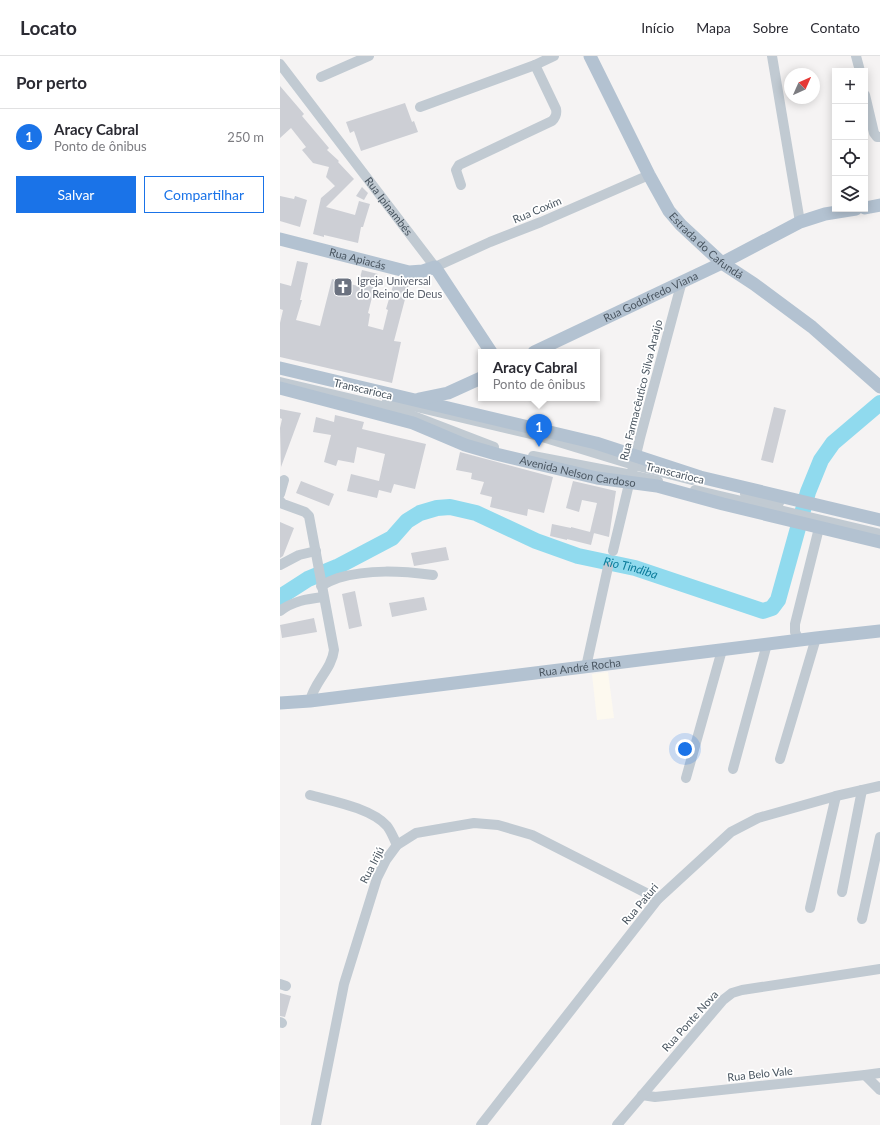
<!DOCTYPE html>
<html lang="pt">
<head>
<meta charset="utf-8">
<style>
	:root { --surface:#fff; --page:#f7f7f7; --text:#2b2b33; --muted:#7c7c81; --line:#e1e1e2; --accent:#1a73e8 }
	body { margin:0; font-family:Lato,sans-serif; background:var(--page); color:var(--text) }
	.controls { position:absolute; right:12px; top:12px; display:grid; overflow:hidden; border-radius:0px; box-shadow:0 2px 10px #0003 }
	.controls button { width:36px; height:36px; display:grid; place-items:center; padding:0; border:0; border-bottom:1px solid var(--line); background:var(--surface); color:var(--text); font:20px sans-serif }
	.compass { position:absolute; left:504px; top:12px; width:36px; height:36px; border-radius:50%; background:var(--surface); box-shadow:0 2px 10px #0003; rotate:45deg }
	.you { position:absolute; left:405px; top:693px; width:14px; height:14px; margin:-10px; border:3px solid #fff; border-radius:50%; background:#1a73e8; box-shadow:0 0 0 6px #1a73e833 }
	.badge { display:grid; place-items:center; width:26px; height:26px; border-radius:50%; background:var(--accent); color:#fff; font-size:13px; font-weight:700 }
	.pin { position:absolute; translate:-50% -33px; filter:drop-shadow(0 1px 2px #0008) }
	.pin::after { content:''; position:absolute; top:21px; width:14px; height:12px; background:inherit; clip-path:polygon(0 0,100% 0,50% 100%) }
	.popup { position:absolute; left:198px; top:293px; width:122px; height:52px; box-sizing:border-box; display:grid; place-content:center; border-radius:0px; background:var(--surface); filter:drop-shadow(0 1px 3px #0005); font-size:13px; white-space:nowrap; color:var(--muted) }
	.popup b { font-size:15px; color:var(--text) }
	.popup::after { content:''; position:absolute; left:50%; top:100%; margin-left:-8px; border:8px solid transparent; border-top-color:var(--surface) }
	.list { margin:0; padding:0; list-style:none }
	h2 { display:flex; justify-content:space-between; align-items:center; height:52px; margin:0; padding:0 16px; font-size:17px }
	h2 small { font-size:13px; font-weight:400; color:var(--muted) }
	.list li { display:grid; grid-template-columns:26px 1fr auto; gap:12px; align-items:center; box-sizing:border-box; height:56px; padding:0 16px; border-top:1px solid var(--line) }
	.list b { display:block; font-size:15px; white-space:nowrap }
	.list p { margin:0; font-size:13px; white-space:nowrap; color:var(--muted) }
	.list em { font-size:13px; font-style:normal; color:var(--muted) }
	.actions { display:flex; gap:8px; padding:12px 16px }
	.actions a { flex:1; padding:9px 0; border:1px solid var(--accent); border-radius:0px; text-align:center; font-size:14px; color:var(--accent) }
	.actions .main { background:var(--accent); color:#fff }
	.icon { flex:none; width:22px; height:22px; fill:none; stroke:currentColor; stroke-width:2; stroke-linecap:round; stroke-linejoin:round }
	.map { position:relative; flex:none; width:600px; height:1069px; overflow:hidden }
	header { display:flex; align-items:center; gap:24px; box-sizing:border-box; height:56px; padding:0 20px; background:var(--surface); border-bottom:1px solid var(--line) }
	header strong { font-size:19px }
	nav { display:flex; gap:22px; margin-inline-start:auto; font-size:14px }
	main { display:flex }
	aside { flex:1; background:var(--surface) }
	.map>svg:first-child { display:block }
	.commercial { fill:#fdf9ef }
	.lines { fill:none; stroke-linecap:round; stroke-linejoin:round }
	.river { stroke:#90daee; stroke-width:16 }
	.building { fill:#cdcfd5 }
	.minor { stroke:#c1cad2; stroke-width:10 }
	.major { stroke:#b3c2d1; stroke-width:13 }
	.labels { text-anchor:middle; stroke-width:3.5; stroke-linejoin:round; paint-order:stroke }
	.street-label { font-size:11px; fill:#4a5661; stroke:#fff }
	.worship-label { font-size:11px; fill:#5b616d; stroke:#fff; text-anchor:start }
	.water-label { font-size:12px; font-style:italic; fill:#0c7c9b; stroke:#fff }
</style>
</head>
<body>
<header>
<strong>Locato</strong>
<nav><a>Início</a><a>Mapa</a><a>Sobre</a><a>Contato</a></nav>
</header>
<main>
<aside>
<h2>Por perto<small></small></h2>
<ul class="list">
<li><span class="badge">1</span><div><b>Aracy Cabral</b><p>Ponto de ônibus</p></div><em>250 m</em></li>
</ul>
<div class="actions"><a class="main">Salvar</a><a>Compartilhar</a></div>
</aside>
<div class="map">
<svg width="600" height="1069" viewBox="0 0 600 1069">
	<rect width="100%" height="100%" fill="#f5f3f3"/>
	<path class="commercial" d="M328,616L334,662L317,664L312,618Z"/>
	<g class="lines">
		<path class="river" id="s1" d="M0,541L28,523L57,511L112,482L127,465L140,457L157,452L170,451L196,457L256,485L298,500L355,512L483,555L492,552L498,544L528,436L541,404L553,387L600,347"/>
	</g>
	<path class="building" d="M0,30L24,58L22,60L49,92L47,94L59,105L58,106L74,123L46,151L75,159L79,145L90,148L83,171H81L78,187L44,179V181L33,178L41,142L55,130L46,121L49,111L33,107L22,94L26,91L11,72L0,82Z
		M125,47L132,66L134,65L138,76L81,95L74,75L70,77L66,66Z
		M82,131L88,137L84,144L76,140Z
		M0,140L14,143L15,140L27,144L20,171L0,165Z
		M17,205L28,207L20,244H22L16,264L40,270L52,223L78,230L82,214L98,218L88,257L90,258L88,270L103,274L108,254L106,253L115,223L129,228L114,285L121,286L112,327L0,301V267L3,254L0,253V227L11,230Z
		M494,351L506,354L493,407L481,404Z
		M0,353L21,357L1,411L0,372L2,363L0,362Z
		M55,359L84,366L82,373L146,388L135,433L114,428L111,437L99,434L97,442L67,435L71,418L99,425L105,398L77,391L74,407L58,404L56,410L44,406L51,379L33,376L36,361L54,366Z
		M180,396L273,421L264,457L248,453L247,460L210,451L212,441L200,438L204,426L191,423L192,417L176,414Z
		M21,425L54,438L49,450L16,437Z
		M293,425L336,435L329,481L310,476L317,447L302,444L299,456L286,452Z
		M0,466L14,472L3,500L0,502Z
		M272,468L291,472V471L314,477L311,489L287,483V484L270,480Z
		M166,491L169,504L134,510L131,497Z
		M75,535L82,570L69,573L62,538Z
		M144,541L147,554L112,561L109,547Z
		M34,562L37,576L2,582L0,569Z
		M0,937L11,940L5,961L0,960Z"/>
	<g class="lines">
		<g class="minor">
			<path d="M492,0L520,166"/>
			<path d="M576,0L580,15"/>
			<path id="s2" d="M0,8L155,211L210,186L261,166L369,119"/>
			<path d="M41,21L89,0"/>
			<path d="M585,39L594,77L597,81H600"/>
			<path d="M140,51L255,9L274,0"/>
			<path d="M181,129L176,114L179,109L272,65C276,61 277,58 276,53L255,9"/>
			<path d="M0,326L115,353L214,391"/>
			<path d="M107,344L259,380L354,409L412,424"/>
			<path d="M253,400L352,419L378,425"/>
			<path d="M415,434L600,478"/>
			<path d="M0,438L4,424"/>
			<path d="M465,438L499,447"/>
			<path d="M0,445L3,448L25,456L29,460L54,594C52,613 34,626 30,645"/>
			<path d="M333,495L360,382L402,225"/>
			<path d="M0,509L19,499L36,495"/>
			<path d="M41,530C46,527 52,524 58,522C89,513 121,515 153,519"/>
			<path d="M0,555C13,545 27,543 43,541"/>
			<path d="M519,584L515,576V568L539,472"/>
			<path d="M306,611L328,511"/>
			<path d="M500,703L536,582"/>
			<path d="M453,713L487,588"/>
			<path d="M406,722L442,594"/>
			<path d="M30,739C52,745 91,752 107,770C111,775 114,783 117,789"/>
			<path d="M562,836L582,734"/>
			<path d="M530,852L556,740"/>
			<path d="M582,863L600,781"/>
			<path d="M0,928L6,930"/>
			<path d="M0,966L2,967"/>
			<path d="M585,1019L600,1034"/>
			<path d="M362,1039L375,1041L585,1019L600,1017"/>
			<path d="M36,1069L64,928L97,822L106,804L117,789L136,777L194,767L218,769L252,779L378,843"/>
			<path d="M201,1069L378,843L451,776L478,762L556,740L600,730"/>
			<path d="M337,1069L443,944L452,937L462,934L600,913"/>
		</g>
		<g class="major">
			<path id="s3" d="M310,0L369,119L389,155L401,169L442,207L474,228L532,271L600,331"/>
			<path d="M585,152L600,149"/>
			<path id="s4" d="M0,183L129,216L143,215L155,211L211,296"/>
			<path id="s5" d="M254,296L442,207L520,166L545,158L576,153"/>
			<path d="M0,312L316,387L420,421L600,464"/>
			<path id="s6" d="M0,332L133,367L185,389L216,398L317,422L377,430L443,448L600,486"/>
			<path d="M139,343L168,337L201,322"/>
			<path id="s7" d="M0,647L30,645L536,582L600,575"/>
		</g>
	</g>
	<defs>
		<symbol id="church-square" viewBox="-11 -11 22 22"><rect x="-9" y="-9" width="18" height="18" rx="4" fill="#6b7280" stroke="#fff"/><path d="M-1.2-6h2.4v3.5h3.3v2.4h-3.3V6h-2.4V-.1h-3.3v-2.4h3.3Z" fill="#fff"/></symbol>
	</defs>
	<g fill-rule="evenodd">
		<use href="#church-square" x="52" y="220" width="22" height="22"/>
	</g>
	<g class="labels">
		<g class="street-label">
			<text dy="4" stroke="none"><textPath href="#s2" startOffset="179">Rua Ipinambés</textPath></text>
			<text transform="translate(257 154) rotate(-23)" y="4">Rua Coxim</text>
			<text dy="4" stroke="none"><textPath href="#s3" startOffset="225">Estrada do Cafundá</textPath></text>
			<text dy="4" stroke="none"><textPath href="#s4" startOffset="80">Rua Apiacás</textPath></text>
			<text dy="4" stroke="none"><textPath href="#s5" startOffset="129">Rua Godofredo Viana</textPath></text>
			<text transform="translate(83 333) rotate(13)" y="4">Transcarioca</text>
			<text transform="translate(361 334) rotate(-76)" y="4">Rua Farmacêutico Silva Araújo</text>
			<text dy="4" stroke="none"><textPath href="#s6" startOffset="310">Avenida Nelson Cardoso</textPath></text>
			<text transform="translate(395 417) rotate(14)" y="4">Transcarioca</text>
			<text dy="4" stroke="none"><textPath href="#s7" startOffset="302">Rua André Rocha</textPath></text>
			<text transform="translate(92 809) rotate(-63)" y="4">Rua Irijú</text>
			<text transform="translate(360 848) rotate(-50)" y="4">Rua Paturi</text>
			<text transform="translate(410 965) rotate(-48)" y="4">Rua Ponte Nova</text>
			<text transform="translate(480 1018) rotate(-6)" y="4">Rua Belo Vale</text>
		</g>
		<g class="worship-label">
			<text x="77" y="229">Igreja Universal<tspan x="77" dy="13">do Reino de Deus</tspan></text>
		</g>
		<g class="water-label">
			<text dy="4" stroke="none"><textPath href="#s1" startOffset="387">Rio Tindiba</textPath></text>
		</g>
	</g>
</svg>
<div class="controls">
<button>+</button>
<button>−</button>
<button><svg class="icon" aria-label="locate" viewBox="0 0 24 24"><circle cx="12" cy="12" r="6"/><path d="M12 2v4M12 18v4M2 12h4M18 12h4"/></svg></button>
<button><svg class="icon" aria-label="layers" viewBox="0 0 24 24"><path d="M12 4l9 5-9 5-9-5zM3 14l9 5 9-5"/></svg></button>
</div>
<svg class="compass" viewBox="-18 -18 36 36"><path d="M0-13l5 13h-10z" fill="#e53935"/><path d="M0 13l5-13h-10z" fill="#7c7c81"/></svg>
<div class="you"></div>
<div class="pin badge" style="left:259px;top:391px">1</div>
<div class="popup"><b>Aracy Cabral</b>Ponto de ônibus</div>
</div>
</main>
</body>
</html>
